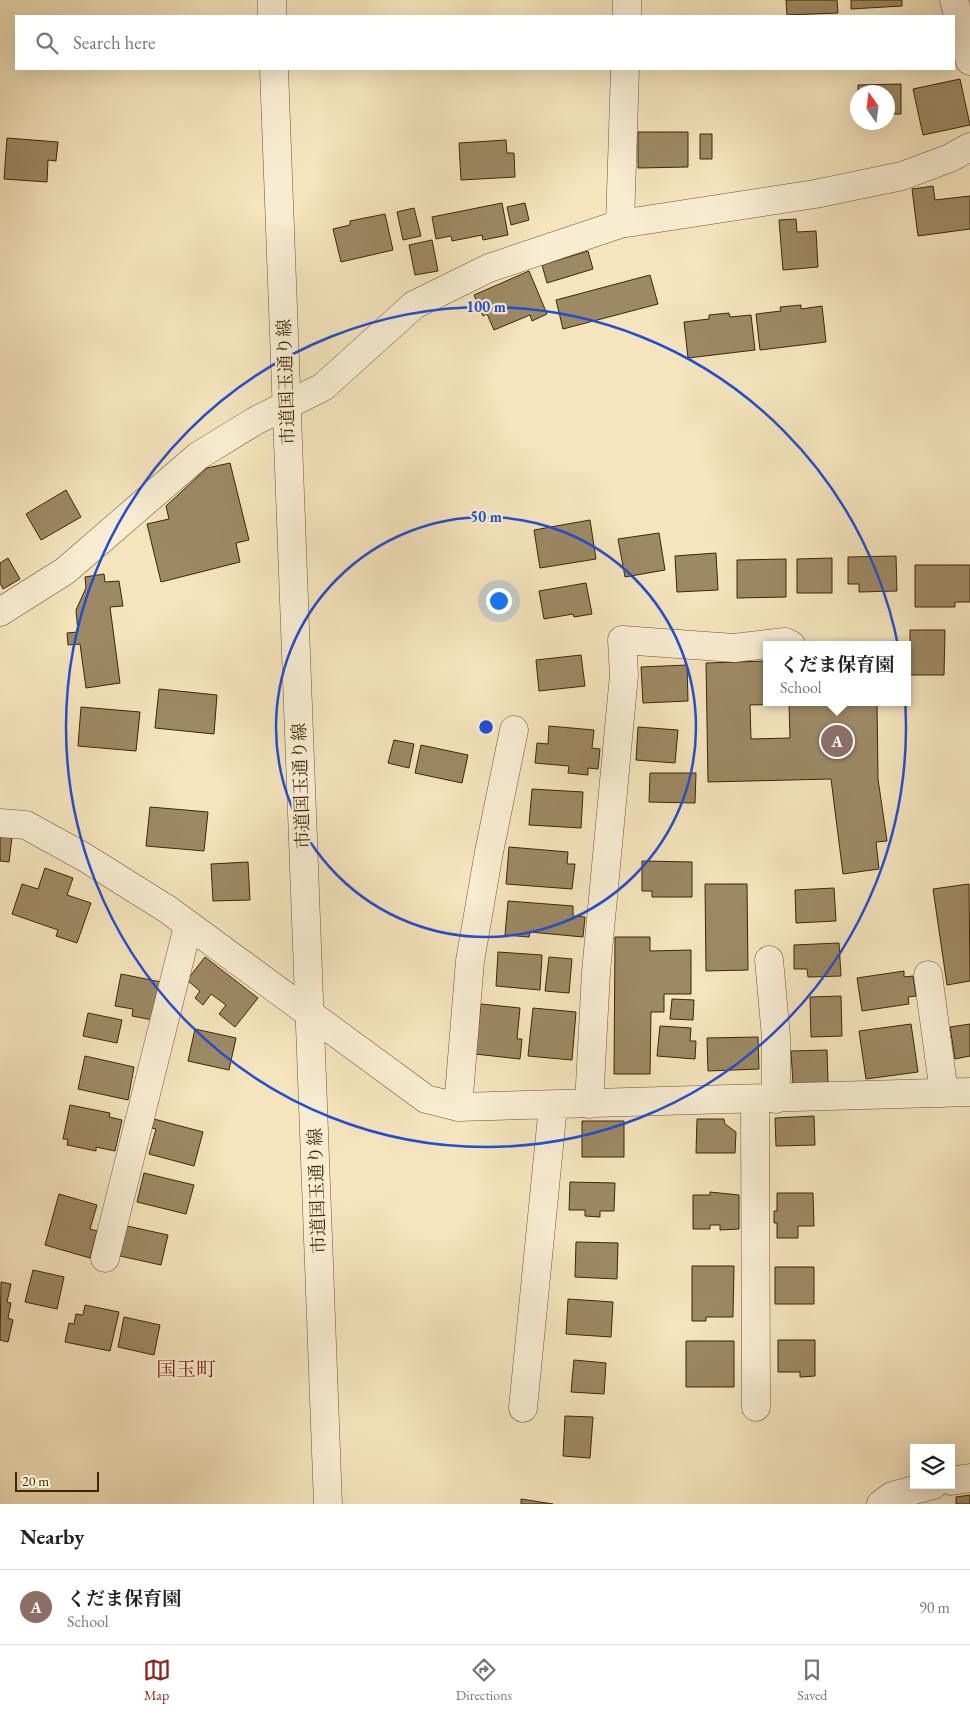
<!DOCTYPE html>
<html lang="en">
<head>
<meta charset="utf-8">
<style>
	:root { --surface:#fff; --page:#f6f6f6; --text:#222; --muted:#767676; --line:#e0e0e0; --accent:#8f2418 }
	body { margin:0; font-family:"EB Garamond","Noto Serif JP",serif; background:var(--page); color:var(--text) }
	.controls { position:absolute; right:15px; bottom:15px; display:grid; overflow:hidden; border-radius:0px; box-shadow:0 5px 20px #0002 }
	.controls button { width:45px; height:45px; display:grid; place-items:center; padding:0; border:0; border-bottom:1px solid var(--line); background:var(--surface); color:var(--text); font:25px sans-serif }
	.compass { position:absolute; left:850px; top:85px; width:45px; height:45px; border-radius:50%; background:var(--surface); box-shadow:0 5px 20px #0002; rotate:346deg }
	.scale { position:absolute; left:15px; bottom:12px; width:84px; box-sizing:border-box; padding-left:5px; border:2px solid #3d2604; border-top:0; font-size:14px; line-height:18px; white-space:nowrap; color:#3d2604; -webkit-text-stroke:4px #f8edd3; paint-order:stroke }
	.you { position:absolute; left:498px; top:600px; width:18px; height:18px; margin:-12px; border:4px solid #fff; border-radius:50%; background:#1a73e8; box-shadow:0 0 0 8px #1a73e833 }
	.badge { display:grid; place-items:center; width:32px; height:32px; border-radius:50%; background:var(--accent); color:#fff; font-size:16px; font-weight:700 }
	.pin { position:absolute; translate:-50% -50%; border:2px solid #fff; box-shadow:0 1px 5px #0006 }
	.popup { position:absolute; left:763px; top:641px; width:148px; height:65px; box-sizing:border-box; display:grid; place-content:center; border-radius:0px; background:var(--surface); filter:drop-shadow(0 1px 4px #0005); font-size:16px; white-space:nowrap; color:var(--muted) }
	.popup b { font-size:19px; color:var(--text) }
	.popup::after { content:''; position:absolute; left:50%; top:100%; margin-left:-10px; border:10px solid transparent; border-top-color:var(--surface) }
	.list { margin:0; padding:0; list-style:none }
	h2 { display:flex; justify-content:space-between; align-items:center; height:65px; margin:0; padding:0 20px; font-size:21px }
	h2 small { font-size:16px; font-weight:400; color:var(--muted) }
	.list li { display:grid; grid-template-columns:32px 1fr auto; gap:15px; align-items:center; box-sizing:border-box; height:75px; padding:0 20px; border-top:1px solid var(--line) }
	.list b { display:block; font-size:19px; white-space:nowrap }
	.list p { margin:0; font-size:16px; white-space:nowrap; color:var(--muted) }
	.list em { font-size:16px; font-style:normal; color:var(--muted) }
	.icon { flex:none; width:28px; height:28px; fill:none; stroke:currentColor; stroke-width:2; stroke-linecap:round; stroke-linejoin:round }
	.map { position:relative; flex:none; width:970px; height:1504px; overflow:hidden }
	.search { position:absolute; background:var(--surface); box-shadow:0 5px 20px #0002; left:15px; right:15px; top:15px; height:55px; display:flex; align-items:center; gap:12px; box-sizing:border-box; padding:0 18px; border-radius:0px; color:var(--muted); font-size:19px }
	.sheet { height:140px; background:var(--surface) }
	nav { display:flex; justify-content:space-around; align-items:center; box-sizing:border-box; height:70px; border-top:1px solid var(--line); background:var(--surface); font-size:14px; color:var(--muted) }
	nav a { display:grid; justify-items:center; gap:2px }
	nav .on { color:var(--accent) }
	.map>svg:first-child { display:block }
	.building { fill:#9d8964; stroke:#3d2604; fill-rule:evenodd }
	.lines { fill:none; stroke-linecap:round; stroke-linejoin:round }
	.minor-casing { stroke:#6b5632; stroke-width:29 }
	.minor { stroke:#f8edd3; stroke-width:28 }
	.ring { fill:none; stroke:#1d4ed8; stroke-width:2.5 }
	.labels { text-anchor:middle; stroke-width:4.5; stroke-linejoin:round; paint-order:stroke }
	.street-label { font-size:18px; fill:#3d2604; stroke:#f8edd3 }
	.quarter-label { font-size:20px; fill:#7a1f14; stroke:#f8edd3 }
	.centre { fill:#1d4ed8; stroke:#f8edd3; stroke-width:2.5 }
	.ring-label { font-size:15px; text-anchor:middle; font-weight:bold; fill:#1d4ed8; stroke:#f8edd3; stroke-width:4.5; stroke-linejoin:round; paint-order:stroke }
</style>
</head>
<body>
<div class="map">
<svg width="970" height="1504" viewBox="0 0 970 1504">
	<rect width="100%" height="100%" fill="#f5e4bc"/>
	<filter id="stains"><feTurbulence type="fractalNoise" baseFrequency=".004" numOctaves="4"/><feColorMatrix values="0 0 0 0 .2 0 0 0 0 .09 0 0 0 0 .02 0 0 0 .5 -.17"/></filter>
	<radialGradient id="worn" r=".72"><stop offset=".6" stop-color="#630" stop-opacity="0"/><stop offset="1" stop-color="#630" stop-opacity=".3"/></radialGradient>
	<path class="building" d="M786,0H837L838,13L787,15Z
		M851,0H902V6L851,9Z
		M960,79L970,125L923,135L913,89Z
		M901,84V114H888V92H858V85Z
		M638,132H688V167L638,168Z
		M700,134H712V159H700Z
		M7,138L58,142L56,161L48,160L47,182L4,179Z
		M506,140L507,153H514L515,177L461,180L459,143Z
		M933,186L935,200L970,196V229L918,236L912,189Z
		M502,203L508,235L483,240L482,235L452,241L451,236L436,239L432,217Z
		M525,203L529,220L511,225L507,207Z
		M414,208L421,236L403,240L397,212Z
		M385,214L393,250L341,262L333,229L350,225V221Z
		M796,219L797,232L816,231L818,267L783,270L779,220Z
		M432,240L438,271L415,275L409,245Z
		M588,251L593,269L547,283L542,265Z
		M529,271L547,314L532,321L530,315L494,330L487,314L483,316L474,295Z
		M650,275L658,304L563,329L556,300Z
		M801,305V309L822,306L826,342L760,350L756,314L781,311L780,307Z
		M729,313L730,317L751,315L755,350L688,358L684,322L709,319V315Z
		M230,463L249,540L236,543L240,562L161,582L147,524L169,519L166,506L207,468Z
		M66,490L81,517L41,540L26,514Z
		M590,520L596,559L540,568L534,530Z
		M659,533L665,570L625,577L618,539Z
		M716,553L718,590L677,592L675,556Z
		M896,556L897,591L859,592V584H848V557Z
		M8,558L20,579L3,589L0,583V563Z
		M832,558V593H797V559Z
		M786,559V597L737,598V560Z
		M915,565H970V602H955V607H915Z
		M104,574L105,582L119,581L123,606L110,607L120,683L86,688L80,644L68,645L67,633L78,632L76,610L86,588L85,577Z
		M586,583L592,614L574,617L573,614L544,619L539,591Z
		M910,630H945L944,675H910Z
		M581,655L585,686L539,691L536,660Z
		M767,661V702H877L878,779L887,841L876,842L879,869L843,874L831,779L708,782L706,663ZM789,704L790,738L751,739L750,705Z
		M687,665L688,701L643,703L641,667Z
		M159,689L217,695L214,734L155,728Z
		M81,707L140,712L136,751L78,746Z
		M549,726L594,730L592,748L600,749L598,769L588,768V775L568,773L569,766L535,763L537,743L548,744Z
		M638,727L678,730L675,763L636,760Z
		M394,740L414,744L409,768L388,763Z
		M421,745L468,755L462,783L415,773Z
		M650,773H696L695,803L649,802Z
		M532,789L583,792L581,828L529,825Z
		M150,807L208,812L204,851L146,846Z
		M0,835L12,837L9,862L0,861Z
		M509,847L568,852L567,864H575L572,889L506,884Z
		M642,861L692,862V897H652V891H642Z
		M248,862L250,900L213,901L211,864Z
		M45,868L73,878L67,895L91,903L77,943L56,936L58,930L12,914L22,884L38,889Z
		M705,884H747L748,970L706,971Z
		M969,884L970,981L947,985L933,889Z
		M834,888L836,921L796,923L795,890Z
		M508,901L573,906V916L585,917L583,937L530,932L529,937L505,935Z
		M615,937H650V951L691,950V994H664V1012H651L650,1074H614Z
		M839,943L841,976L808,977L807,969H794V945Z
		M498,952L542,955L540,990L496,986Z
		M205,957L258,998L235,1027L219,1014L226,1005L211,994L203,1005L195,998L200,991L187,980Z
		M549,957L572,959L569,993L545,991Z
		M904,971V977L913,976L916,996L908,997L909,1004L862,1011L857,978Z
		M121,974L161,982L153,1020L132,1016L133,1009L115,1006Z
		M841,996L842,1036L811,1037L810,997Z
		M672,999L694,1000L693,1020L670,1019Z
		M481,1004L520,1008L517,1039H522L520,1059L475,1054Z
		M533,1008L576,1012L572,1060L528,1056Z
		M88,1013L122,1020L117,1043L83,1036Z
		M911,1024L918,1072L866,1079L859,1031Z
		M970,1024V1056L955,1059L950,1027Z
		M660,1026L691,1028L690,1041H696L695,1059L657,1056Z
		M195,1029L236,1038L229,1070L188,1061Z
		M758,1037L759,1069L708,1071L707,1038Z
		M827,1050L828,1083L793,1084L791,1051Z
		M85,1056L134,1067L128,1100L78,1089Z
		M70,1105L110,1113L109,1117L122,1120L115,1151L96,1147V1151L67,1145L68,1139H63Z
		M814,1116L815,1145L776,1146L775,1118Z
		M154,1119L203,1132L194,1166L149,1154L156,1129L152,1128Z
		M697,1119H724L725,1124L736,1132L735,1153H696Z
		M582,1121H624V1157H582Z
		M144,1173L194,1185L186,1214L137,1202Z
		M570,1182L615,1183L614,1211H600V1217L585,1216V1210H569Z
		M710,1192L739,1195V1229L720,1230V1225H710V1229H693V1195H710Z
		M777,1193H813L814,1226H798V1238H777V1223H774V1211H777Z
		M59,1194L97,1205L90,1229L97,1231L90,1258L45,1245Z
		M127,1226L168,1235L161,1265L120,1256Z
		M576,1242L618,1243L617,1279L575,1277Z
		M692,1266H734L733,1317H706V1321H692Z
		M775,1267H814V1304H775Z
		M33,1270L64,1277L57,1309L25,1302Z
		M1,1282L11,1284L7,1302L11,1303L8,1318L13,1320L8,1342L0,1340Z
		M568,1299L613,1302L611,1337L566,1334Z
		M85,1305L119,1312L110,1351L65,1342L69,1323L74,1324L76,1314L83,1315Z
		M124,1317L160,1325L154,1355L118,1347Z
		M778,1340H815V1376L800,1377V1372H778Z
		M686,1341H734V1387H686Z
		M574,1360L606,1363L604,1394L571,1392Z
		M565,1416L593,1417L590,1458L563,1456Z
		M970,1495V1504H956V1497Z
		M521,1499L553,1504H521Z"/>
	<g class="lines">
		<defs>
			<path id="minor" d="M272,0V16
				M954,0L970,61
				M627,16V0
				M274,69L328,1504
				M620,224L625,69
				M0,612L65,571L198,456L255,421L323,387L414,305L489,268L620,224L815,194L902,176L950,158L970,147
				M0,823L26,825L84,857L167,909L426,1099L458,1107L970,1092
				M769,960L776,1037V1099
				M928,975L944,1093
				M755,1099L756,1407
				M589,1104L596,972L624,675L622,640L734,648L785,642L791,645
				M458,1107L470,961L489,852L514,730
				M105,1258L188,926
				M523,1408L553,1106
				M951,1481L970,1478
				M881,1504L892,1496L933,1485"/>
		</defs>
		<use href="#minor" class="minor-casing"/>
		<use href="#minor" class="minor"/>
	</g>
	<g class="ring">
		<circle cx="486" cy="727" r="210"/>
		<circle cx="486" cy="727" r="420"/>
	</g>
	<g class="labels">
		<g class="street-label">
			<text transform="translate(286 382) rotate(-92)" y="6">市道国玉通り線</text>
			<text transform="translate(301 786) rotate(-92)" y="6">市道国玉通り線</text>
			<text transform="translate(317 1191) rotate(-92)" y="6">市道国玉通り線</text>
		</g>
		<g class="quarter-label">
			<text x="186" y="1376">国玉町</text>
		</g>
	</g>
	<circle cx="486" cy="727" r="8" class="centre"/>
	<g class="ring-label">
		<text x="486" y="312">100 m</text>
		<text x="486" y="522">50 m</text>
	</g>
	<rect width="100%" height="100%" filter="url(#stains)"/>
	<rect width="100%" height="100%" fill="url(#worn)"/>
</svg>
<div class="controls">
<button><svg class="icon" aria-label="layers" viewBox="0 0 24 24"><path d="M12 4l9 5-9 5-9-5zM3 14l9 5 9-5"/></svg></button>
</div>
<svg class="compass" viewBox="-18 -18 36 36"><path d="M0-13l5 13h-10z" fill="#e53935"/><path d="M0 13l5-13h-10z" fill="#767676"/></svg>
<div class="scale">20 m</div>
<div class="you"></div>
<div class="pin badge" style="left:837px;top:741px;background:#8d6e63">A</div>
<div class="popup"><b>くだま保育園</b>School</div>
<div class="search"><svg class="icon" aria-label="search" viewBox="0 0 24 24"><circle cx="10" cy="10" r="6"/><path d="M15 15l6 6"/></svg>Search here</div>
</div>
<section class="sheet">
<h2>Nearby<small></small></h2>
<ul class="list">
<li><span class="badge" style="background:#8d6e63">A</span><div><b>くだま保育園</b><p>School</p></div><em>90 m</em></li>
</ul>
</section>
<nav>
<a class="on"><svg class="icon" aria-label="map" viewBox="0 0 24 24"><path d="M3 6l6-2 6 2 6-2v14l-6 2-6-2-6 2zM9 4v14M15 6v14"/></svg>Map</a>
<a><svg class="icon" aria-label="directions" viewBox="0 0 24 24"><path d="M12 3l9 9-9 9-9-9zM9 14v-3h6M13 9l2 2-2 2"/></svg>Directions</a>
<a><svg class="icon" aria-label="saved" viewBox="0 0 24 24"><path d="M7 4h10v16l-5-4-5 4z"/></svg>Saved</a>
</nav>
</body>
</html>
